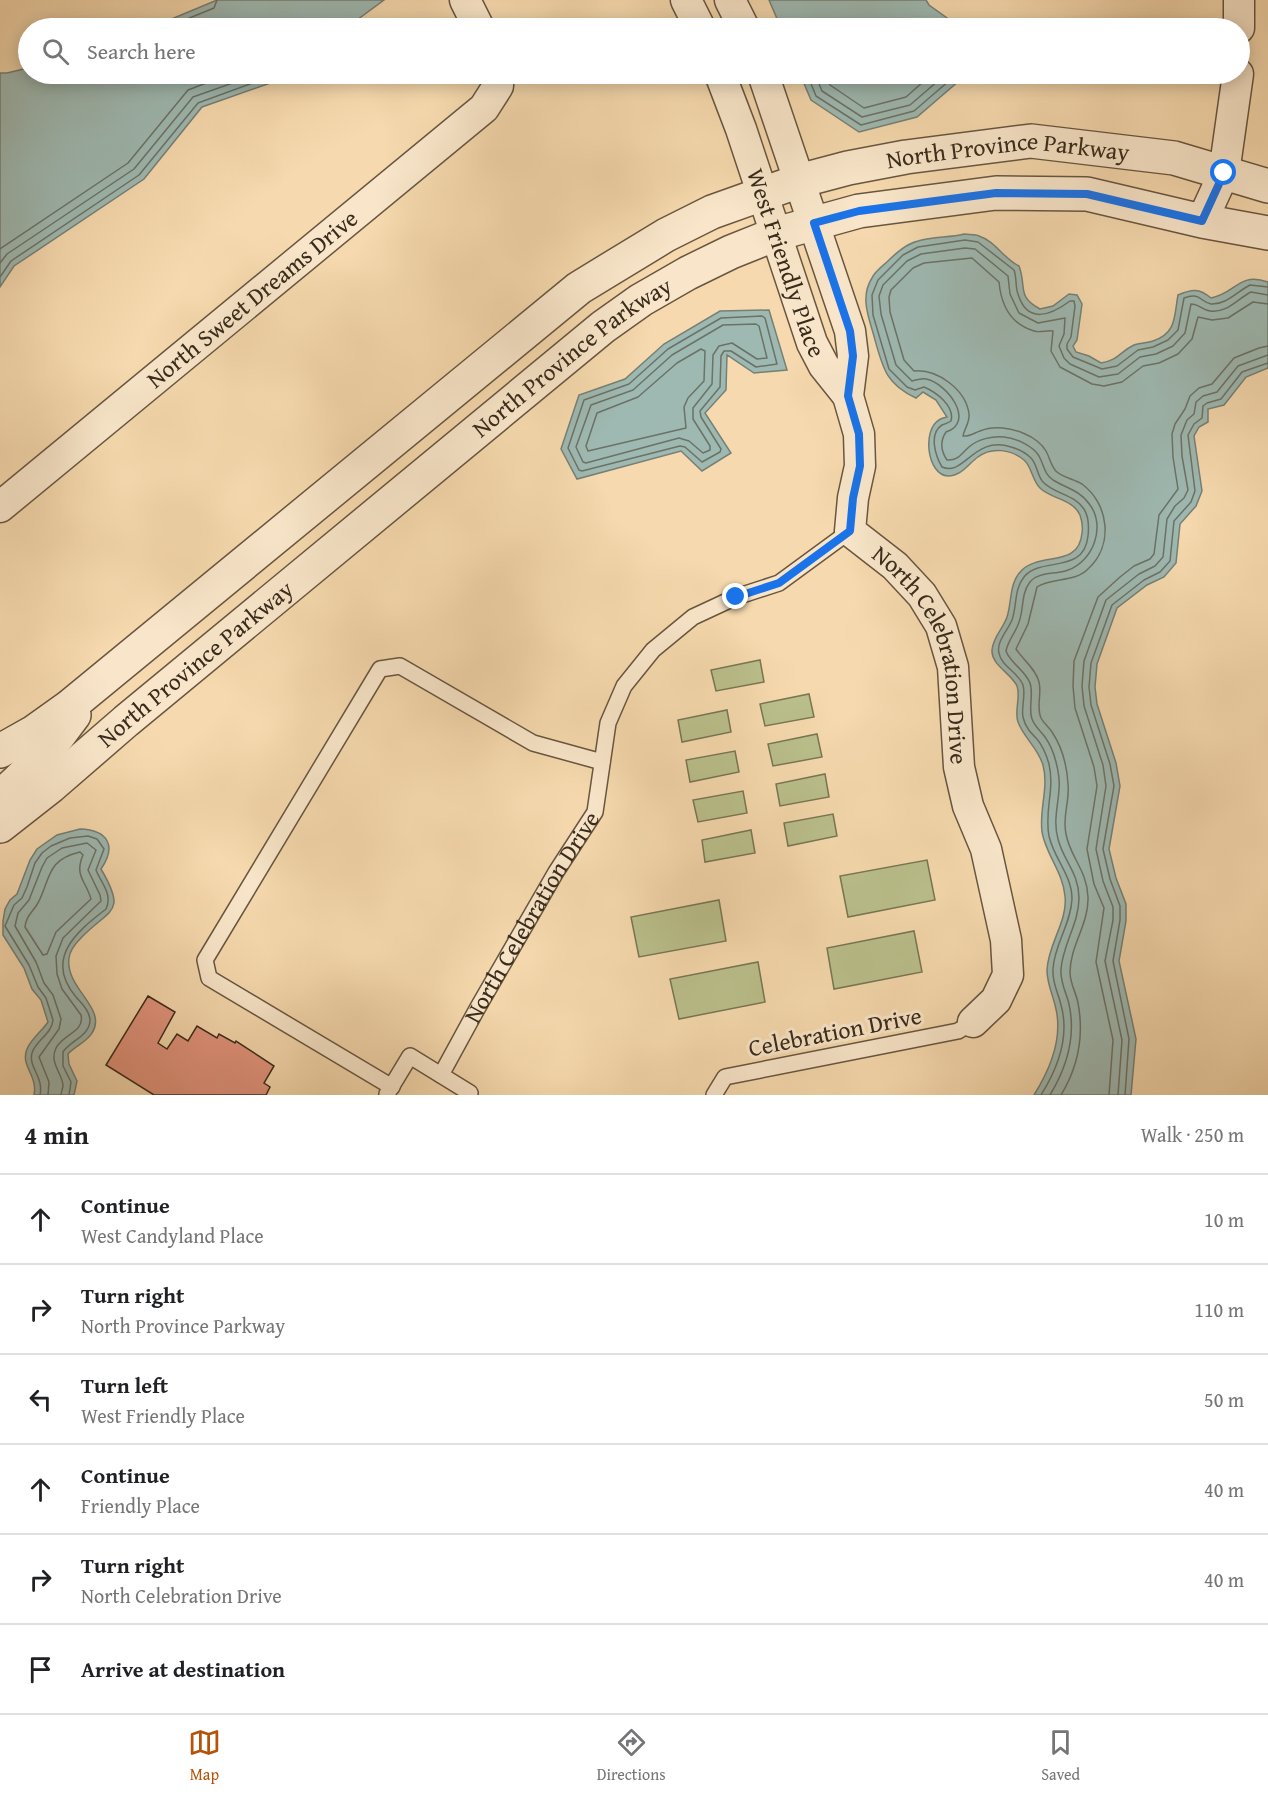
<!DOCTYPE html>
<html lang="en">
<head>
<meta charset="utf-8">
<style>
	:root { --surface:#fff; --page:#f2f2f2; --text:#202124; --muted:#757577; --line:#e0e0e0; --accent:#b45309 }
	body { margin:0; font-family:"Gentium Book Plus",serif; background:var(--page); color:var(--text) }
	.stop { position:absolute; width:18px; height:18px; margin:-14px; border:4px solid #1a73e8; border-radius:50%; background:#fff }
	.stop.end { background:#1a73e8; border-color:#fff; box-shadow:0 2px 6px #0008 }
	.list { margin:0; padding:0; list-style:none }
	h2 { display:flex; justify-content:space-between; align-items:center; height:78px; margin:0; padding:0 24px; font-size:26px }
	h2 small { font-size:20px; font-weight:400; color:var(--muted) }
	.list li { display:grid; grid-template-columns:39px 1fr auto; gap:18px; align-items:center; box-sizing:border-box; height:90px; padding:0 24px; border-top:2px solid var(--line) }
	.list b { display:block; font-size:22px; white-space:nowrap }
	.list p { margin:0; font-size:20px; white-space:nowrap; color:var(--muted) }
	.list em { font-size:20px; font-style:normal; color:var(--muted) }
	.icon { flex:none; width:33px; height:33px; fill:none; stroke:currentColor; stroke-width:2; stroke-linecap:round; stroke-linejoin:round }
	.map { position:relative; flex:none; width:1268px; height:1095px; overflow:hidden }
	.search { position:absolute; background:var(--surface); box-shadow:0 3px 15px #0003; left:18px; right:18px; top:18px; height:66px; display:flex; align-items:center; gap:15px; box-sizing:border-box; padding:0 21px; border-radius:33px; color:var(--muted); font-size:22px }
	.sheet { height:618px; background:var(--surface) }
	nav { display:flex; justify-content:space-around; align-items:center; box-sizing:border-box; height:84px; border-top:2px solid var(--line); background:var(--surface); font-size:16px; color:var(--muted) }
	nav a { display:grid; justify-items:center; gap:3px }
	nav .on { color:var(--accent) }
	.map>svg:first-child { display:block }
	.green { fill:#bac08c; stroke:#797654; stroke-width:1.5 }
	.water { fill:#9eb9b2; stroke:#758076; stroke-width:1.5 }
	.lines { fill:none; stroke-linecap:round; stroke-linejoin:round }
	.shore { stroke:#6b7267; stroke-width:1.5 }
	.building { fill:#e2937d; stroke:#382b1c; stroke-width:1.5 }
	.service-casing { stroke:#685640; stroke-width:18 }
	.minor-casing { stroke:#685640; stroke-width:33 }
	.tertiary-casing { stroke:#685640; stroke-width:36 }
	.service { stroke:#f9e6ca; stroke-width:15 }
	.minor { stroke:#f9e6ca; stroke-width:30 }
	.tertiary { stroke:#f9e6ca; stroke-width:33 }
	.route { stroke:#1a73e8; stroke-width:8 }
	.labels { text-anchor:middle; stroke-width:6; stroke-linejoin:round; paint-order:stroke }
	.street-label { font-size:24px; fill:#382b1c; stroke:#f9e6ca }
</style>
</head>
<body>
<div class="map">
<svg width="1268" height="1095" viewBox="0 0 1268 1095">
	<rect width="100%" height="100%" fill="#f6d9ae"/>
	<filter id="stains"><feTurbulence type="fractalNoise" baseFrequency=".00333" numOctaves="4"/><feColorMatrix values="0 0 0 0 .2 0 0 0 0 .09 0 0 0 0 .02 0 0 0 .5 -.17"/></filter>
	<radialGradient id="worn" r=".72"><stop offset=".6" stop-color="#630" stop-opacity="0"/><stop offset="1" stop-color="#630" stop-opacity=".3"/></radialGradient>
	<path class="green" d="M760,660L764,682L716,691L711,670Z
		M809,694L814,717L765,726L760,704Z
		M727,710L731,732L682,742L678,720Z
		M817,734L822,757L773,766L768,744Z
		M735,751L739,772L690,782L686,760Z
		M825,774L829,797L780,806L776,784Z
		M743,791L747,813L698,822L693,800Z
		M833,814L837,836L788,846L784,823Z
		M751,830L755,853L705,862L702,840Z
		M927,860L935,900L848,917L840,876Z
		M719,900L726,941L639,957L631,917Z
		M914,931L922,972L834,989L827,948Z
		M758,962L765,1002L679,1019L670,979Z"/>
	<path class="water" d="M217,0H384L346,28H150Z
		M769,0H926L929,5L961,28H781Z
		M28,68V74H287L276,81L202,107L144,179L14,266L0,287V73H7Z
		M800,74H967L917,117L859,132L811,100Z
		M964,234C969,235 975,234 979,236C995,241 1004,259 1019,266C1027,287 1016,296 1040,309L1053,306L1069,294L1077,295L1082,304L1077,340L1073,346L1076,352L1089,356L1101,363C1119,360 1119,352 1134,345C1139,343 1147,343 1153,341C1177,333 1174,316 1178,295C1192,289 1199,288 1211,298C1237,293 1238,272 1268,282V368L1246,377L1224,405L1208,409V422L1199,427L1194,436L1202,491L1196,506L1180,524L1176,563L1164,577L1147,585L1117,608L1097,664L1095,687L1097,704L1116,763L1120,786L1109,849L1116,878L1126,904V921L1119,961L1136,1039L1131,1095H1034C1051,1068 1064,1037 1055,1005C1052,993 1047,983 1047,970C1048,944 1068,921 1065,896C1063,872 1046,855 1042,832C1039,809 1049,788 1043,765C1038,748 1024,738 1018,722C1014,711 1021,697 1017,686C1011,673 991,665 992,650C993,637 1003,629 1007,617C1012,602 1009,582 1022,570C1041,552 1079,568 1082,533C1083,527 1082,521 1080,515C1073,499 1051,499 1040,488C1032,480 1032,467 1024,460C1012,450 992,446 978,457C969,463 962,476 948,476C927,475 922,430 939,420C941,418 944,418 947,417L936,400L923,392L916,398C887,385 883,369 875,340C870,320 859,298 872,278C875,271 883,266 888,261C897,252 906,244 918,241C934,236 949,238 964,234Z
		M769,310L787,370L754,373L727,355L726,390L705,413L731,453L702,471L681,451L577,479L561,449L579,395L625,379L664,344L720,311Z
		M80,829C108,830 117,846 101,869C128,915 109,908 80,939C75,944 70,950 69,958C65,989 108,1008 92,1033C87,1042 75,1046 68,1054L69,1064L77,1081L74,1095H34C38,1075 20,1066 27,1049C31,1039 42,1031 48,1022L41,1000L32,989L24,968L3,935V921L5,909L10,900L17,894L30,860L37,849L57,835Z"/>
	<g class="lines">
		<path class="shore" d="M165,28L214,8L217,0
			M807,74L816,96L861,125L914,111L957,74
			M815,74L822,91L862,117L910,105L946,74
			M825,74L830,85L864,108L906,97L932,74
			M0,249L128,163L188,90L230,74
			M0,263L7,254L134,169L193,97L258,74
			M0,277L11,261L139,175L198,103L277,74
			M762,316L765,318L777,364L756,367L731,351H724L721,356L720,387L700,411L701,417L721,449L720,452L702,462L685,447L680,446L582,471L579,470L568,448L584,400L629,384L668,349L721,318Z
			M756,324L759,326L767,358L757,359L732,343L719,346L713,355L712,384L693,408V419L710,446V450L703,453L689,441L679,438L586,463L583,462L576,447L591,405L633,390L672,355L723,325Z
			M701,349L705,351L704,381L688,398L684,407L686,428L588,451L586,446L597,413L638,397L677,363Z
			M80,852L83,855C74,876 86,881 91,899L56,932L47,954L43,955L25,927C26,916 32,913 38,903C51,878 46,860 80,852Z
			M40,1095C44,1077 28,1067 32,1053C36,1040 52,1034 53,1020L46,998L38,987L29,965L5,926L14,905L22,898L27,887L35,863L42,853L51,846L70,838L88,836L97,839L104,849L96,870C101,883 113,894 106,909C76,932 44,959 76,997C82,1004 90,1011 90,1021C89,1036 70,1041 63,1052V1066L71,1082L69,1095
			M48,1095L49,1082L39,1057L59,1029L61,1019L53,995L44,983L36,962L15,926L18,913L29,900L42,867L47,858L62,848L87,843L96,850L88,870L100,895L101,901L63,938L56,956L57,974L62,989L81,1015C85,1032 63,1034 56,1048C49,1063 62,1073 63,1085C63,1089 61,1092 61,1095
			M1041,1095C1058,1068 1070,1037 1061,1005C1058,992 1052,983 1053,969C1054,945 1071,924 1072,899C1072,875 1054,859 1049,836C1044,810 1055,791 1049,764C1047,757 1042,745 1037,739C1031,733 1025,727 1023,717C1021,707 1026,695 1023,685C1018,672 1001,666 999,653C996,642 1008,630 1012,620C1017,606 1014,589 1024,577C1041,556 1084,575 1088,536C1089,527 1089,517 1084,509C1074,494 1054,494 1043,482C1037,475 1037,464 1031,458C1025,452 1018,449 1011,447C974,435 964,477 942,467C936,457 928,434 942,425C945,424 948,423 951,421C955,406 936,392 924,387L915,390L907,387L889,369L873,315L872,295L878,280L903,255L918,247L965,240L978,242L1014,270C1017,278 1015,286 1018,294C1027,324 1050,316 1070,301H1074L1075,306L1071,337L1067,344V349L1073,357L1102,369L1117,366L1138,350L1153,347L1168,340L1178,330L1184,298C1201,292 1200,302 1211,304C1226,305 1238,291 1250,285L1268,287
			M1050,1095C1067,1067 1076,1036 1069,1004C1066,992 1060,982 1061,969C1063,944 1079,923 1079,898C1079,873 1063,860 1058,839C1053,821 1058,807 1059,789C1060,781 1058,770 1056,762C1054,754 1050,744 1045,737C1040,730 1035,727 1032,719C1028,708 1034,694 1030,683C1025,670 1010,663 1006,651C1008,640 1016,632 1019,622C1024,609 1021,593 1030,582C1039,571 1056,575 1068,570C1093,561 1106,527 1090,505C1081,491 1066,488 1053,480C1044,474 1044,465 1039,456C1033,446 1016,438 1004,437C992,436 978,439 969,447C962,453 958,461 947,460C941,451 940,441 946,432C976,422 947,383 926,379C921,378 916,380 912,381L896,365L881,314L879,296L883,285L907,261L921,254L965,248L975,249L1008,276L1010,294L1019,313L1038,323L1065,318L1064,334L1059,346L1064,358L1070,364L1099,377L1118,374L1140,357L1156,354L1173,346L1185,333L1191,304C1199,304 1202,310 1210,311C1228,313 1237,299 1251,292L1268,295
			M1061,1095C1078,1067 1084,1035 1078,1003C1076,992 1070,984 1070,972C1070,946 1089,924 1088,897C1087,870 1070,857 1066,834C1062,816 1070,801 1068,784C1067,766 1062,747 1052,732C1049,727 1044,724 1041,718C1036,707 1042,694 1039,682C1036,669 1023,660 1016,649L1028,624L1037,587C1052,577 1074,583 1088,569C1114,545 1109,504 1082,484C1074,479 1064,478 1057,472C1051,467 1050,458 1046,451C1042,444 1033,437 1025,434C1012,428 994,425 980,431C974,433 969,437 963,436C964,429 970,423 969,414C966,390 938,369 914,371L904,360L890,312L889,297L891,290L913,268L924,263L972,258L999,282C1001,304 1010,324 1034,331C1040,333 1047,330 1053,331L1051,351L1060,367L1092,384L1104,386L1122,382L1143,366L1159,363L1178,354L1192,339L1198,317L1212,320L1228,318L1253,302L1268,304
			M1109,1095L1113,1040L1096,962L1104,908L1094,884L1087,849L1097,786L1094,767L1075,708L1073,686L1074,661L1098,597L1120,577L1134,566L1150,559L1154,554L1159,515L1178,489L1173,457L1172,434L1175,424L1185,409L1190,396L1199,388L1212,384L1234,358L1259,348L1268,346
			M1118,1095L1122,1040L1105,961L1113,920V907L1103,881L1096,849L1106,786L1103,765L1084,706L1082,686L1084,661L1106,600L1139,574L1155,566L1163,557L1167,519L1175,506L1184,498L1188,490L1182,456L1181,435L1187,420L1194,414L1196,402L1203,396L1217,392L1238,366L1268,355
			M1125,1095L1129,1039L1113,961L1120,920V906L1110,879L1103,849L1114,786L1110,764L1091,705L1089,687L1091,663L1112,605L1144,580L1160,572L1170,561L1174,521L1191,502L1195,491L1188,435L1194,424L1202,418L1203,406L1207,403L1221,399L1242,372L1268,363"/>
	</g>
	<path class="building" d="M148,996L175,1012L158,1043L167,1049L177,1034L188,1041L197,1026L217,1038L219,1034L235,1043L236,1041L274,1066L264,1083L270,1087L266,1095H154L106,1065Z"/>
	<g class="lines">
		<defs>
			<g id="service">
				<path id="s1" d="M441,1075L477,1009L556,872L595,812L608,723L624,686L653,650L693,617L736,597L779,583L850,531"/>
				<path d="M392,1087L209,978L205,960L380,669L400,666L533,743L602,762"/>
				<path d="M387,1094L410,1056L470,1093L469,1095"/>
				<path d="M714,1095L725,1077L958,1031L973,1022"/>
			</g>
			<g id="minor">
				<path d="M465,0L479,28"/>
				<path d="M686,0L700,28"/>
				<path d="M730,0L744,28"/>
				<path d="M1239,0V28"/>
				<path id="s2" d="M720,74L741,129L812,343L824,366L848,396"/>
				<path id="s3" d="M763,74L850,331L853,356L848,396L859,434L860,466L853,498L850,531L895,566L922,595L941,626L953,667L959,767L968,806L986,849L1006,940L1008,975L996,1000L973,1022"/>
				<path d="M1202,221L1224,173L1238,74"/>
				<path id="s4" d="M0,507L484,108L498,86V74"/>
			</g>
			<g id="tertiary">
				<path id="s5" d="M0,751L34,732L69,707L579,288L666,235L712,212L799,181L848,168L906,157L1031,141L1174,158L1268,186"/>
				<path d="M0,797C29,772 52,746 74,715"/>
				<path id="s6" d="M0,826L51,786L126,721L603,327L641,300L688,273L731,252L776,234L859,211L996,193L1087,194L1202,221L1268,233"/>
			</g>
		</defs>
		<use href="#service" class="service-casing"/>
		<use href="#minor" class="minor-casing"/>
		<use href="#tertiary" class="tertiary-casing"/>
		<use href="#service" class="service"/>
		<use href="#minor" class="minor"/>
		<use href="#tertiary" class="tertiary"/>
	</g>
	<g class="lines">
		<path class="route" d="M736,597L779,583L850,531L853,498L860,466L859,434L848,396L853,356L850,331L814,223L859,211L996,193L1087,194L1202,221L1224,173"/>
	</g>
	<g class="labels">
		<g class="street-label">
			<text dy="8" stroke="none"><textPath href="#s5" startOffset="1200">North Province Parkway</textPath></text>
			<text dy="8" stroke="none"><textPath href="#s2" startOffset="200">West Friendly Place</textPath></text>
			<text dy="8" stroke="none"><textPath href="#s4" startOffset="327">North Sweet Dreams Drive</textPath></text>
			<text dy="8" stroke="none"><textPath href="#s6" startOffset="740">North Province Parkway</textPath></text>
			<text dy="8" stroke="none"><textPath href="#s3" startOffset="627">North Celebration Drive</textPath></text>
			<text dy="8" stroke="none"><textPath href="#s6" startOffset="254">North Province Parkway</textPath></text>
			<text dy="8" stroke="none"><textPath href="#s1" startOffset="182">North Celebration Drive</textPath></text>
			<text transform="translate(835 1032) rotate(-11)" y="8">Celebration Drive</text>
		</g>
	</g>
	<rect width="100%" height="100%" filter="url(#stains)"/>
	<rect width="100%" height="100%" fill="url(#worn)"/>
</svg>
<div class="stop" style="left:1224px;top:173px"></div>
<div class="stop end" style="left:736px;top:597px"></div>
<div class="search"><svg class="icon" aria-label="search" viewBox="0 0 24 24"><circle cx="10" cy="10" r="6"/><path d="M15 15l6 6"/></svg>Search here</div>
</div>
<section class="sheet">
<h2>4 min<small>Walk · 250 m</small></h2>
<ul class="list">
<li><svg class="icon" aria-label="ahead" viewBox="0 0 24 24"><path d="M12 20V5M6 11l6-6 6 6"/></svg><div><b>Continue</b><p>West Candyland Place</p></div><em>10 m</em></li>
<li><svg class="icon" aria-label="right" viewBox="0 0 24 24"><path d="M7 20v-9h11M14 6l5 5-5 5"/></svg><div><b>Turn right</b><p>North Province Parkway</p></div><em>110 m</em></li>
<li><svg class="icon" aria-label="left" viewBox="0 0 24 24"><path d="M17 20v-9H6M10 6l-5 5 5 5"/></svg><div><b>Turn left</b><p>West Friendly Place</p></div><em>50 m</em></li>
<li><svg class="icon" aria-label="ahead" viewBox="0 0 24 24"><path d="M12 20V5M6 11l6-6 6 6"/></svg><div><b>Continue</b><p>Friendly Place</p></div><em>40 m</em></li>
<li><svg class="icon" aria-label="right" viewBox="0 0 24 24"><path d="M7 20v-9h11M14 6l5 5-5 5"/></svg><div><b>Turn right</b><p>North Celebration Drive</p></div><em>40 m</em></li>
<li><svg class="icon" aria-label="arrive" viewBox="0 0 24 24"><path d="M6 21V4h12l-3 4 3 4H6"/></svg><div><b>Arrive at destination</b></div></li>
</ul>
</section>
<nav>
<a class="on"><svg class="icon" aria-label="map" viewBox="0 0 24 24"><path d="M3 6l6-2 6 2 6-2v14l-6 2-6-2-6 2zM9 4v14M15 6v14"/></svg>Map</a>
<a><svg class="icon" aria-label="directions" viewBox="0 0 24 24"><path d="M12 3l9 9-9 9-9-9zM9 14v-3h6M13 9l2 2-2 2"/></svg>Directions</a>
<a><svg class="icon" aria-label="saved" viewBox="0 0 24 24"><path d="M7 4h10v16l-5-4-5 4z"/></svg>Saved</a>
</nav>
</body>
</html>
